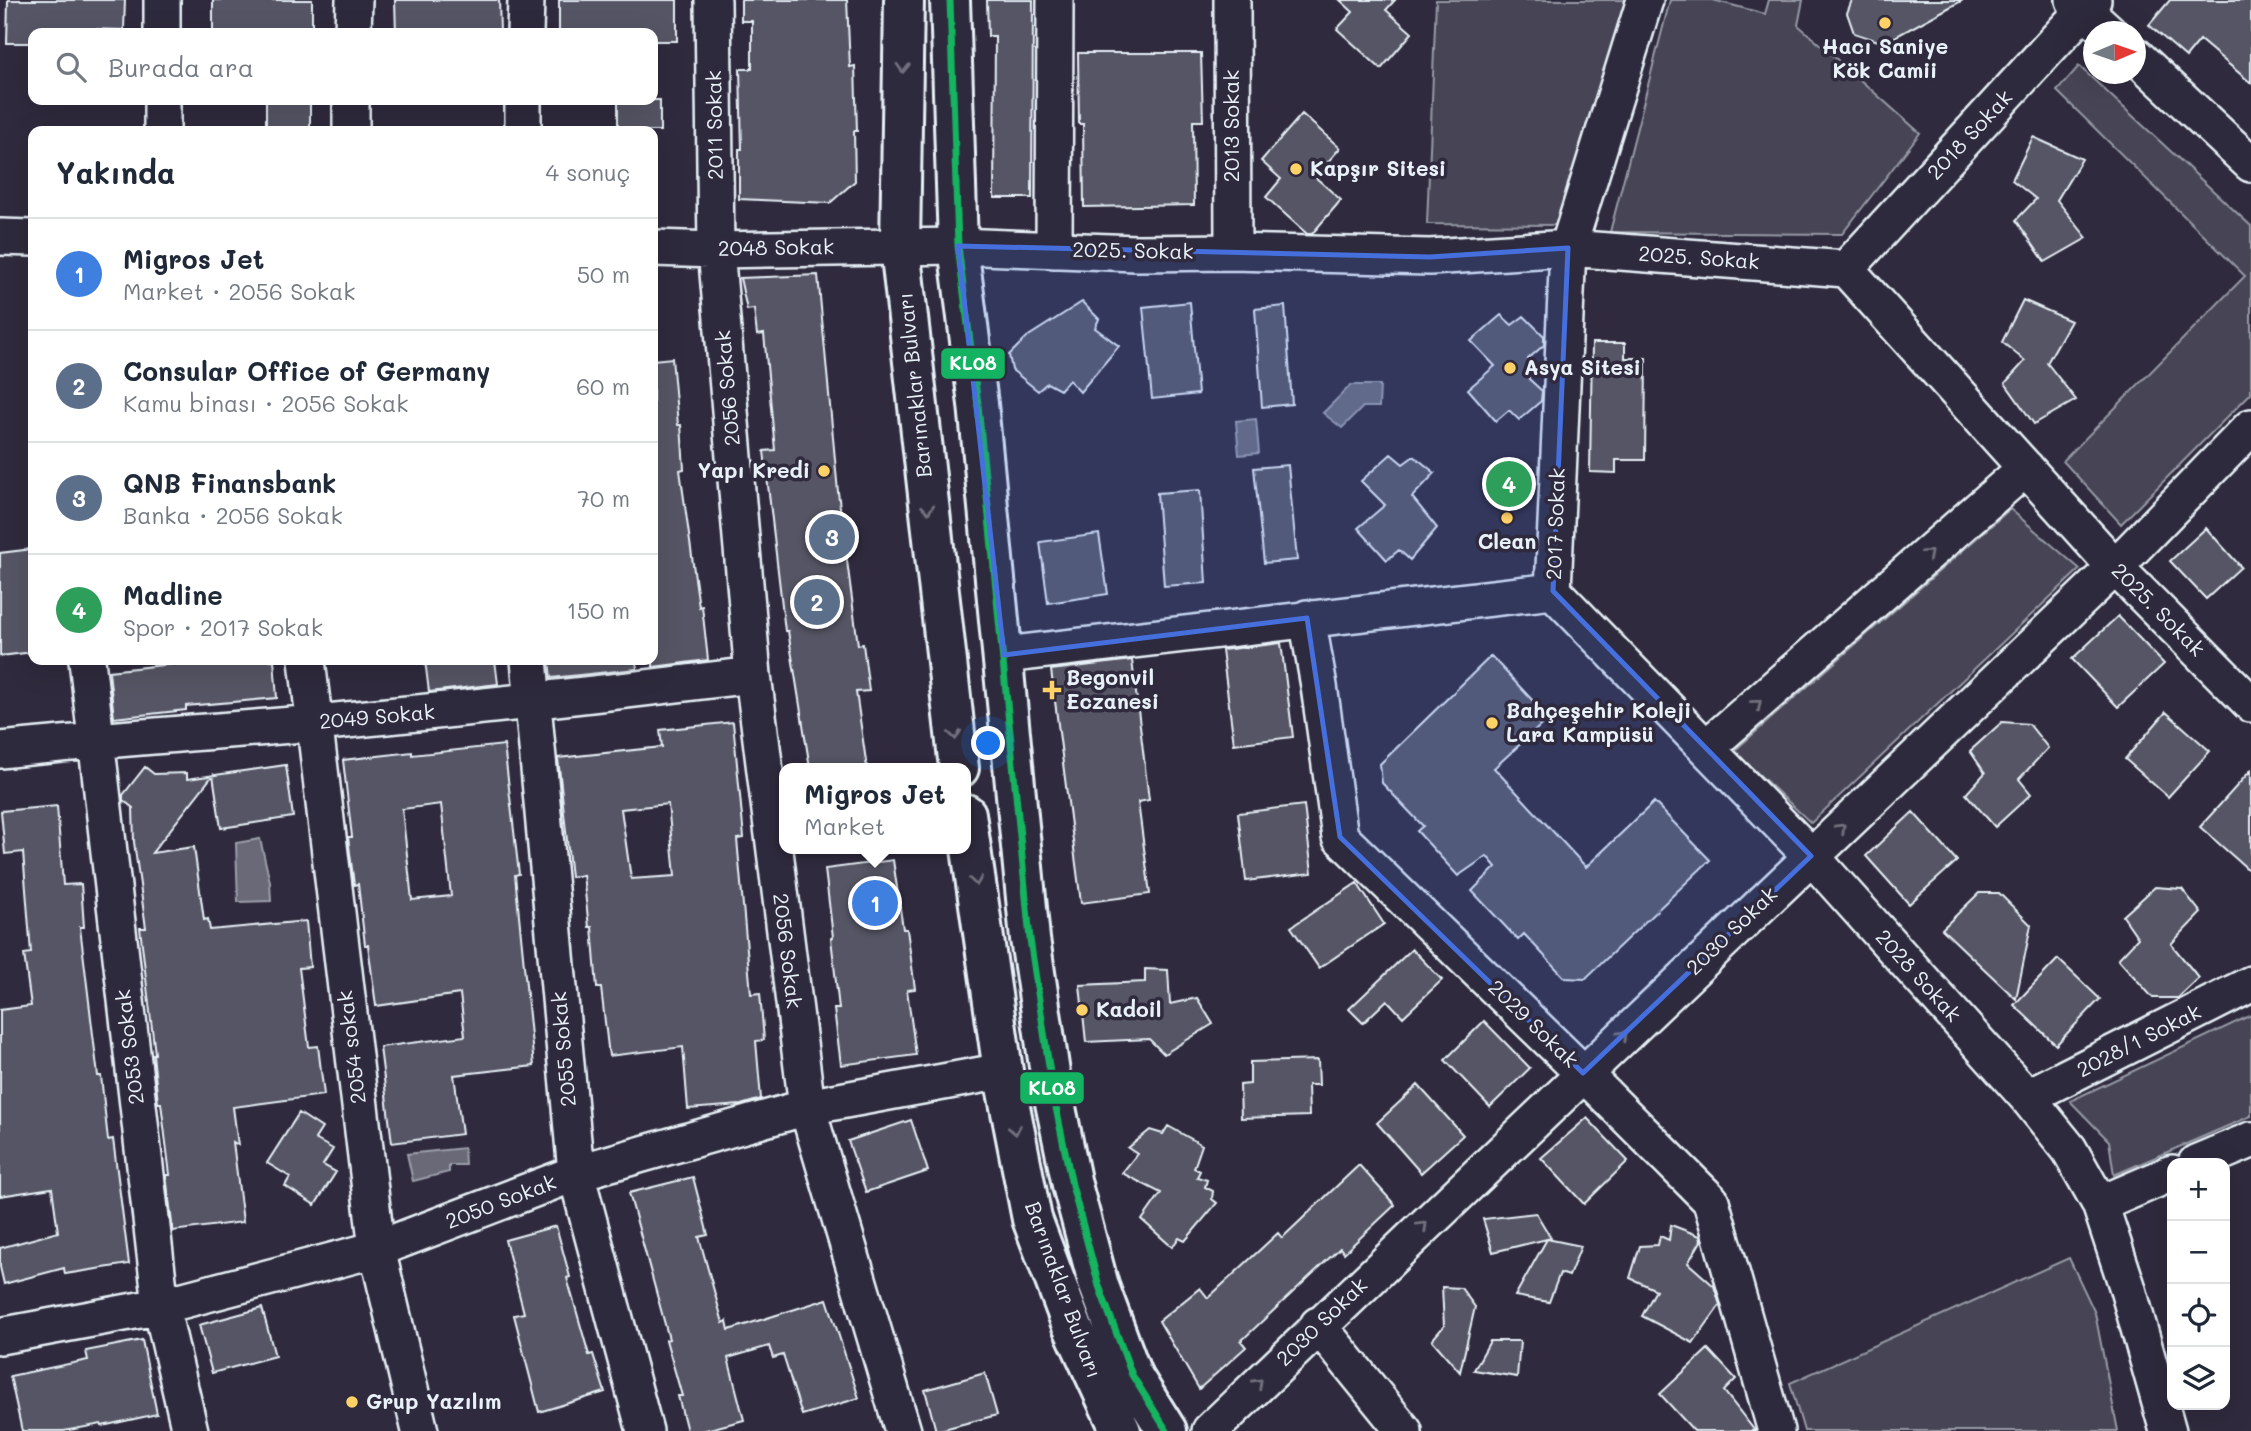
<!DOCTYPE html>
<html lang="tr">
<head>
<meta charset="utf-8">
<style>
	:root { --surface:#fff; --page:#f2f2f3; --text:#1f2937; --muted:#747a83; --line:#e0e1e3; --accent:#84754c }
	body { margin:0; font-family:Mali,sans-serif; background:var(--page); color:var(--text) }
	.controls { position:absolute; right:21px; bottom:21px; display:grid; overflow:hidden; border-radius:14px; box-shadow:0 7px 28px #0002 }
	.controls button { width:63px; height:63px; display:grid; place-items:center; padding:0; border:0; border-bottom:2px solid var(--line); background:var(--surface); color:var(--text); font:35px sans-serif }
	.compass { position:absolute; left:2083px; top:21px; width:63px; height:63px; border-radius:50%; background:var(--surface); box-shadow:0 7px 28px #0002; rotate:88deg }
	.you { position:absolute; left:989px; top:744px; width:24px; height:24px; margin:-18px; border:5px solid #fff; border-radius:50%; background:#1a73e8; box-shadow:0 0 0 10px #1a73e833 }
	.badge { display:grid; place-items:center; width:46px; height:46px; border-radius:50%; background:var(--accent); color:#fff; font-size:23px; font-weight:700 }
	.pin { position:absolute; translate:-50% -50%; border:4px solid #fff; box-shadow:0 2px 7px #0006 }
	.popup { position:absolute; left:779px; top:763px; width:192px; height:91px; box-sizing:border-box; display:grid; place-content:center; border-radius:14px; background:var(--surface); filter:drop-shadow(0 2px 5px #0005); font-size:23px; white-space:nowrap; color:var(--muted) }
	.popup b { font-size:26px; color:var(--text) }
	.popup::after { content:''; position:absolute; left:50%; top:100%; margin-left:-14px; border:14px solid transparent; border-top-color:var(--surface) }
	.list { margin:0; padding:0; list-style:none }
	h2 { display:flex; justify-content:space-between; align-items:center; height:91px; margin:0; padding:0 28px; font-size:30px }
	h2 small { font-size:23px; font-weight:400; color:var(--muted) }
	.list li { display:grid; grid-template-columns:46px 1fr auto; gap:21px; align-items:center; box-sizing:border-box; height:112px; padding:0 28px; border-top:2px solid var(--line) }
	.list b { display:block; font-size:26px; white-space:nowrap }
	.list p { margin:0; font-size:23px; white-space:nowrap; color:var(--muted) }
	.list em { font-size:23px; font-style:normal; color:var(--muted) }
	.icon { flex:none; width:38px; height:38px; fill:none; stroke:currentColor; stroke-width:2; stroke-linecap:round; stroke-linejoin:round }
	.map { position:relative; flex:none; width:2251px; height:1431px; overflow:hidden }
	.search { position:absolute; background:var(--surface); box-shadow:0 7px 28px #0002; left:28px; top:28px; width:630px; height:77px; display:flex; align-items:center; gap:18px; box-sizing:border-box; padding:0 24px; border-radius:14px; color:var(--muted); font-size:26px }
	.panel { position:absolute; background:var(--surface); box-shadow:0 7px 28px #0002; left:28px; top:126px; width:630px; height:539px; border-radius:14px }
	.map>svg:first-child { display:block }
	.green { fill:#464455; stroke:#979aa6; stroke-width:2 }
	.water { fill:#696978; stroke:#9c9fab; stroke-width:2 }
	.building { fill:#575565; stroke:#e8f1f8; stroke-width:2; fill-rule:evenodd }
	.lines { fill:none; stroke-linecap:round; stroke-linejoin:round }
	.minor-casing { stroke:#e8f1f8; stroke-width:40 }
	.major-casing { stroke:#e8f1f8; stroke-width:44 }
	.minor { stroke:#2f2a3d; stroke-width:35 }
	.major { stroke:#2f2a3d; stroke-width:38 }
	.bus-1-casing { stroke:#2f2a3d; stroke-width:12 }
	.bus-1 { stroke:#13b361; stroke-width:7 }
	.oneway { stroke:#70707e }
	.marked { fill:#466fde; fill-opacity:0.2; stroke:#466fde; stroke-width:5; stroke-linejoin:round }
	.poi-dot { fill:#ffd166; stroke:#2f2a3d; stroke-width:2.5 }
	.labels { text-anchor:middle; stroke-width:7; stroke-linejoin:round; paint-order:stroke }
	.poi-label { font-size:21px; font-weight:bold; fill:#e8f1f8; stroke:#2f2a3d; text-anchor:start }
	.street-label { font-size:21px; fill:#e8f1f8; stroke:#2f2a3d }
	.line-badge { stroke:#2f2a3d; stroke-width:2.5 }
	.badge-label { font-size:19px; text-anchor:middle; font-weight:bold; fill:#fff }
</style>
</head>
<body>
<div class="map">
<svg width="2251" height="1431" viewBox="0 0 2251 1431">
	<rect width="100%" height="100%" fill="#2f2a3d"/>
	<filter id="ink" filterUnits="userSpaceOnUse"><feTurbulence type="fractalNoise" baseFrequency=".0143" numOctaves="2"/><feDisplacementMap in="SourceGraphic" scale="14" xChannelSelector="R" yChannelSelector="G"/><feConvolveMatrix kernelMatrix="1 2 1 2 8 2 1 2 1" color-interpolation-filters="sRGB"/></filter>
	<g filter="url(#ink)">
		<path class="green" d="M1436,0H1629L1562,225L1427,224Z
			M1670,0H1713L1765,14L1769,0H1803L1798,25L1920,133L1842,234L1610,232Z
			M2079,66L2251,226V393L2121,524L2063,461L2245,276L2057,91Z
			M2010,509L2080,569L1811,823L1734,751Z
			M2251,1015V1116L2114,1175L2109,1141L2070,1101Z
			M2069,1258L2095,1313L2118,1431H1804L1790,1383Z"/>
		<path class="water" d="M1351,385H1380L1379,407H1363L1342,428L1323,413Z
			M1256,419L1259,453L1239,455L1236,421Z
			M260,839L270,882L271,901L238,902L236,843Z
			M464,1148L465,1165H449V1172L413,1181L407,1154Z"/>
		<path class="building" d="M8,0H125L124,30L53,28V33H33V43H7Z
			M213,0H312V33H213Z
			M395,0H499L500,32L396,33Z
			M559,0H677V41H653V33H559Z
			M741,0H847L850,67L855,66L857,131H854L855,181L830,203L739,199V149H742L740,69H752V21H741Z
			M987,0H1033L1032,198H994L995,36H988Z
			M1340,0H1395L1386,10L1412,33L1381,69L1337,29L1353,12Z
			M1852,0H1963L1884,43L1854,33L1847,13Z
			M2170,0H2251V83L2200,40L2186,57L2149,25Z
			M1078,53H1201L1203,121H1193L1194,205L1084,207L1083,124H1079Z
			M266,100H310V131H266Z
			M618,100H660V131H618Z
			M1302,114L1340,148L1315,177L1341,200L1312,234H1307L1266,197L1281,179L1261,161Z
			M2033,137L2082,159L2057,200L2087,238L2045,262L2016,220L2036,199L2012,180Z
			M818,275L838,492L858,645L863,644L869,691L856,692L867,768H810L788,631H785L764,451L775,450L764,334L757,335L754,309L747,310L740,278Z
			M2023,300L2071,321L2047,363L2076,400L2034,424L2005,383L2025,361L2002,342Z
			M1082,302L1099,319L1095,328L1119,346L1080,392L1069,380L1060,390L1047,383L1038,391L1012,370L1009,355L1027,337Z
			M1190,302L1198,394L1152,399L1143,307Z
			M1285,306L1292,404L1262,407L1255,309Z
			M1501,315L1512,325L1524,316L1544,336V345L1528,359L1529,379L1542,391L1541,401L1519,420L1509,410L1496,421L1468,389L1495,366L1471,341Z
			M1592,343H1625V358H1646L1645,460H1616V473L1590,472Z
			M672,358L678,425H681L684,469L680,470L699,607L702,606L708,660L653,667V360Z
			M1391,454L1403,464L1414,456L1435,473L1412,497L1437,528L1410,560L1399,550L1387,560L1358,528L1385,505L1361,481Z
			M1288,465L1297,560L1264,563L1254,468Z
			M1200,490L1206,583L1164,586L1157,493Z
			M2206,528L2241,567L2206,599L2170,561Z
			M1099,534L1108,594L1048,603L1040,542Z
			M33,549V652L0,656V553Z
			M2118,616L2164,664L2118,707L2072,659Z
			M1281,643L1293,737L1234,744L1222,650Z
			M1491,656L1549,718L1494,768L1586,867L1654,802L1710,860L1585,979L1565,978L1524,934L1518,940L1472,891L1496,867L1487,856L1458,876L1417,831L1423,826L1382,783L1380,764Z
			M208,660H274L277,698L186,706V710L114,718L109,671Z
			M425,660H495L498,684L429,692Z
			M549,660H636L637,669L551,678Z
			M1132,660L1149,800L1138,802L1150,894L1081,903L1051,670Z
			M2166,712L2210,751L2168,797L2125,759Z
			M733,722L744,838L737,839L751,994L760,993L764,1040L756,1041L761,1099L741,1105L688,1109L683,1047L609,1056L601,988H597L592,927H589L583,875L571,877L558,758L662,747L660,730ZM668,804L675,876L631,879L621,809Z
			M2002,722L2029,724L2048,748L2019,779L2031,794L1995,827L1966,794L1985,773L1970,751Z
			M504,745L519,874L515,875L534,1066L454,1075L462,1134L392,1143L380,1047L465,1036L460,994L376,1006L368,945H365L358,884L354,885L348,837H352L343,760L412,752V755ZM441,804L451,896L412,900L402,809Z
			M286,765L293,817L221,828L213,775L152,853L194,847L204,920L208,919L210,930L306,921L310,967L299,968L309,1047L318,1046L324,1095L233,1107L238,1145L233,1142L243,1222L173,1231L166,1175H170L161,1103H158L153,1054H155L140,928H146L134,842L133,808L123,800V795L145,767L154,774L187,773V779Z
			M2251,770V872L2200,827Z
			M1304,805L1312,873L1246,881L1238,813Z
			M57,806L63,885L81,884L84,927H80L98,1076H101L108,1140L113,1139L129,1264L65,1274L64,1268L4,1284L0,1267V1248L58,1232L52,1188L0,1196V1010L31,1006L24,954L31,953L23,852L5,854L1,811Z
			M1913,812L1957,861L1909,904L1866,856Z
			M893,860L903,929H907L915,989L907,990L916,1055L841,1065L834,1009H839L831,938L833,937L825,869Z
			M1357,883L1384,924L1319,968L1291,927Z
			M2155,887L2182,889L2201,913L2171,944L2199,978L2178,998H2153L2118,959L2138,938L2123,916Z
			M1979,893H1999L2031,925L2016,999L1942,929Z
			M1412,949L1442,980L1403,1017L1387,1000L1363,1023L1349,1009Z
			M2058,959L2100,999L2056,1045L2014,1005Z
			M1145,969L1168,970L1170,1004L1197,998L1213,1024L1164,1054L1149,1039L1086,1042L1080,985L1145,982Z
			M1484,1021L1530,1068L1490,1107L1445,1060Z
			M1318,1060L1319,1085H1308L1309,1116L1241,1118L1240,1085L1250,1084V1062Z
			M1418,1085L1463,1135L1421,1173L1377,1123Z
			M299,1113L322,1128L315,1139L333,1149L323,1165L336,1172L315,1205L285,1186L290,1177L267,1163Z
			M1587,1118L1628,1161L1584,1204L1541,1158Z
			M911,1120L928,1171L866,1192L848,1141Z
			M1168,1126L1202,1145L1194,1168L1200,1171L1197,1177L1207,1180L1205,1187L1213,1191L1212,1199L1217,1203L1185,1241L1179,1238L1172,1247L1142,1220L1161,1193L1122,1173L1137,1154L1128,1148L1150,1130L1163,1134Z
			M1359,1165L1395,1205L1344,1253L1340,1248L1241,1341L1246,1347L1199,1389L1159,1321L1200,1288L1208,1298L1278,1233L1282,1238Z
			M693,1177L708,1235L699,1237L723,1323L727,1321L729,1330L827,1299L859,1398L802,1415L783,1355L773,1358L769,1346L728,1358L744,1420L702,1431H687L678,1396H682L666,1340L669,1339L629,1193Z
			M1536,1213L1551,1238L1547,1239L1581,1246L1569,1276L1560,1273L1549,1302L1515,1296L1547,1239L1493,1252L1483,1219Z
			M1671,1225L1700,1236L1701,1241L1688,1263L1714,1286L1720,1305L1693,1343L1642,1316L1656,1290L1630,1278L1640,1246L1658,1245L1660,1236L1669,1240Z
			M556,1226L570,1277L567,1278L589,1355L593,1354L605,1392L539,1412L514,1315L524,1313L505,1240Z
			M1442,1287L1461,1288L1475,1307L1460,1372L1432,1340L1444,1326Z
			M262,1308L275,1356L212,1373L199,1325Z
			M142,1340L157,1414L102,1426L101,1424L64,1431H22L10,1376L88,1360L86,1351Z
			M1490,1341H1520L1517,1377L1474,1370Z
			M1708,1349L1736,1379L1724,1391L1755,1431H1694L1660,1394Z
			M985,1373L997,1415L936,1431L925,1390Z"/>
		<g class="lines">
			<defs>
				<path id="minor" d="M713,0L716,250L753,675L807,1107L903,1431
					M1232,0L1233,252
					M2074,0L2109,32
					M162,33V0
					M353,33L354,0
					M525,33L526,0
					M2136,56L2251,164
					M162,131V100
					M351,131V100
					M523,131V100
					M0,237L33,238
					M653,248L716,250L958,246L1136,253L1233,252L1430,257L1568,248L1846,269L2115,567L2251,704
					M1054,250L1055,0
					M1846,269L2093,0
					M1553,591L1811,856L2027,1097L2069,1149L2100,1204L2127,1286L2168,1431
					M1307,618L1319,686L1340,837L1583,1073L1711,1201L1776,1431
					M1004,655L1553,591L1568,248L1645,0
					M87,660L161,1306L190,1431
					M307,660L377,1249L420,1431
					M529,660L576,1173L645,1431
					M1706,748L2026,468
					M0,750C105,739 211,732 316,723C462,709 608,693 753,675
					M2027,1097L2251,984
					M2196,1163L2251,1140
					M2100,1204L2172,1173
					M1318,1325L1404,1431
					M0,1336L161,1306L377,1249L576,1173L807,1107L1003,1071
					M1210,1431L2115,567L2251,427"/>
				<path id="major" d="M904,0L900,247L959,768
					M950,0L958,246L978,404L1030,939L1053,1093L1072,1185L1099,1286L1132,1375L1167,1431
					M966,814L1003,1071L1032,1219L1071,1323L1121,1431"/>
			</defs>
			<use href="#minor" class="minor-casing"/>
			<use href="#major" class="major-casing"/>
			<use href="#minor" class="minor"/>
			<use href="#major" class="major"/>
			<defs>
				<path id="bus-1" d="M950,0L958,246L978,404L1030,939L1053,1093L1072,1185L1099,1286L1132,1375L1167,1431"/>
			</defs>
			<use href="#bus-1" class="bus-1-casing"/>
			<use href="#bus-1" class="bus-1"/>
		</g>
		<defs><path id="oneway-chevron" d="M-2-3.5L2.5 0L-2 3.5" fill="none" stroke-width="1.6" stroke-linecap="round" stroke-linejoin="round" transform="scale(1.75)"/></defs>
		<g class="oneway">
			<use href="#oneway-chevron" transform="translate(903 68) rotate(92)"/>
			<use href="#oneway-chevron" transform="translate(928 509) rotate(84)"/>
			<use href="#oneway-chevron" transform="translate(1928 554) rotate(-41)"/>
			<use href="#oneway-chevron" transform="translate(1757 704) rotate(-41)"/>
			<use href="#oneway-chevron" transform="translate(955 735) rotate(82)"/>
			<use href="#oneway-chevron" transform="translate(1841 828) rotate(-44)"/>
			<use href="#oneway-chevron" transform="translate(976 881) rotate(82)"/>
			<use href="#oneway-chevron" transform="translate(1623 1035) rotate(-44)"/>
			<use href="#oneway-chevron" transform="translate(1015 1130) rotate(79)"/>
			<use href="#oneway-chevron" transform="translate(1423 1226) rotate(-44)"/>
			<use href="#oneway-chevron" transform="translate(1258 1383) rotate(-44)"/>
		</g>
	</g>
	<path class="marked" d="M958,246L1430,257L1568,248L1553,591L1811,856L1583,1073L1340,837L1307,618L1004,655Z"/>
	<g class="poi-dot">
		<circle cx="1885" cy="23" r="7"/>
		<circle cx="1296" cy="169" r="7"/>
		<circle cx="1510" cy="368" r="7"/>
		<circle cx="824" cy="471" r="7"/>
		<circle cx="1507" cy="518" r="7"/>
		<path d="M1048.5 679.5h7v7h7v7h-7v7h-7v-7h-7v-7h7z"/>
		<circle cx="1492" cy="723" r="7"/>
		<circle cx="1082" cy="1010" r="7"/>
		<circle cx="352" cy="1402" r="7"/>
	</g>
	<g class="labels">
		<g class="poi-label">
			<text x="1885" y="54" text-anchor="middle">Hacı Saniye<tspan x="1885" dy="24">Kök Camii</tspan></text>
			<text x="1310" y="176">Kapşır Sitesi</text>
			<text x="1524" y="375">Asya Sitesi</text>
			<text x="810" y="478" text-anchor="end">Yapı Kredi</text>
			<text x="1507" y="549" text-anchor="middle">Clean</text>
			<text x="1066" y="685">Begonvil<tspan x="1066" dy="24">Eczanesi</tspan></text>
			<text x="1506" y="718">Bahçeşehir Koleji<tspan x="1506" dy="24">Lara Kampüsü</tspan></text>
			<text x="1096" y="1017">Kadoil</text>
			<text x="366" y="1409">Grup Yazılım</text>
		</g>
		<g class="street-label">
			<text transform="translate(715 125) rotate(-91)" y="7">2011 Sokak</text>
			<text transform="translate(1232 126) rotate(-90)" y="7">2013 Sokak</text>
			<text transform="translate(1970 135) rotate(-47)" y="7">2018 Sokak</text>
			<text transform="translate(776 248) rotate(-1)" y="7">2048 Sokak</text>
			<text transform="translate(1133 251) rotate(1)" y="7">2025. Sokak</text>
			<text transform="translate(1699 258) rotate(4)" y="7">2025. Sokak</text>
			<text transform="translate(915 385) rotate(-96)" y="7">Barınaklar Bulvarı</text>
			<text transform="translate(728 388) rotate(-95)" y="7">2056 Sokak</text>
			<text transform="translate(1556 524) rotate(-88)" y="7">2017 Sokak</text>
			<text transform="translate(2158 610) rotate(45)" y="7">2025. Sokak</text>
			<text transform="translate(377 717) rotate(-5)" y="7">2049 Sokak</text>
			<text transform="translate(1732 931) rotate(-44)" y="7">2030 Sokak</text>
			<text transform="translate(787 951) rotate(83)" y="7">2056 Sokak</text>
			<text transform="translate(1918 976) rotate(48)" y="7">2028 Sokak</text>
			<text transform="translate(1533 1024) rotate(44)" y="7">2029 Sokak</text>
			<text transform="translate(2139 1041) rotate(-27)" y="7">2028/1 Sokak</text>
			<text transform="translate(130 1047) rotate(-97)" y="7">2053 Sokak</text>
			<text transform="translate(352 1047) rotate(-97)" y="7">2054 sokak</text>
			<text transform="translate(564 1049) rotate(-95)" y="7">2055 Sokak</text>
			<text transform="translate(501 1202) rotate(-21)" y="7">2050 Sokak</text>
			<text transform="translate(1063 1290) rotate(70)" y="7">Barınaklar Bulvarı</text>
			<text transform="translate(1322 1322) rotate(-44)" y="7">2030 Sokak</text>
		</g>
	</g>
	<g class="line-badge">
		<rect x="940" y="347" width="66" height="33" rx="7" fill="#13b361"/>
		<rect x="1019" y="1071" width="66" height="34" rx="7" fill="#13b361"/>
	</g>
	<g class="badge-label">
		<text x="973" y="370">KL08</text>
		<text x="1052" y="1095">KL08</text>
	</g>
</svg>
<div class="controls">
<button>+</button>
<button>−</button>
<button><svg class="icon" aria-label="locate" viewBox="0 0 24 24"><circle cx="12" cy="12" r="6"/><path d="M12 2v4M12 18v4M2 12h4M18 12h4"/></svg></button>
<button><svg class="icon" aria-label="layers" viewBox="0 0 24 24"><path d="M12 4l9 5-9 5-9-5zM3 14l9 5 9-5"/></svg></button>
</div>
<svg class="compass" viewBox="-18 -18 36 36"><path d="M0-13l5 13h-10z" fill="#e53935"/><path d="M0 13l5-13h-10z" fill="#747a83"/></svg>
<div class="you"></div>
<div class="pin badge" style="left:875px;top:903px;background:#3f7fe0">1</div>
<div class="popup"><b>Migros Jet</b>Market</div>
<div class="pin badge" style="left:817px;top:602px;background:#5c6f8a">2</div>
<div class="pin badge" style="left:832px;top:537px;background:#5c6f8a">3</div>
<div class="pin badge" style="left:1509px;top:484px;background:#2e9e5b">4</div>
<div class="search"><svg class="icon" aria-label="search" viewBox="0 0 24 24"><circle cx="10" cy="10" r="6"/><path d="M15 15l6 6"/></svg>Burada ara</div>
<section class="panel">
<h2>Yakında<small>4 sonuç</small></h2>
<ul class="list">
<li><span class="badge" style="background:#3f7fe0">1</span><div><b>Migros Jet</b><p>Market · 2056 Sokak</p></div><em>50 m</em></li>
<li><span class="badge" style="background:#5c6f8a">2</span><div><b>Consular Office of Germany</b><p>Kamu binası · 2056 Sokak</p></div><em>60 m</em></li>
<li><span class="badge" style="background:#5c6f8a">3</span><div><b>QNB Finansbank</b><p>Banka · 2056 Sokak</p></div><em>70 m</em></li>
<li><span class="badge" style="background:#2e9e5b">4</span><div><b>Madline</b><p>Spor · 2017 Sokak</p></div><em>150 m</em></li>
</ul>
</section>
</div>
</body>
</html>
